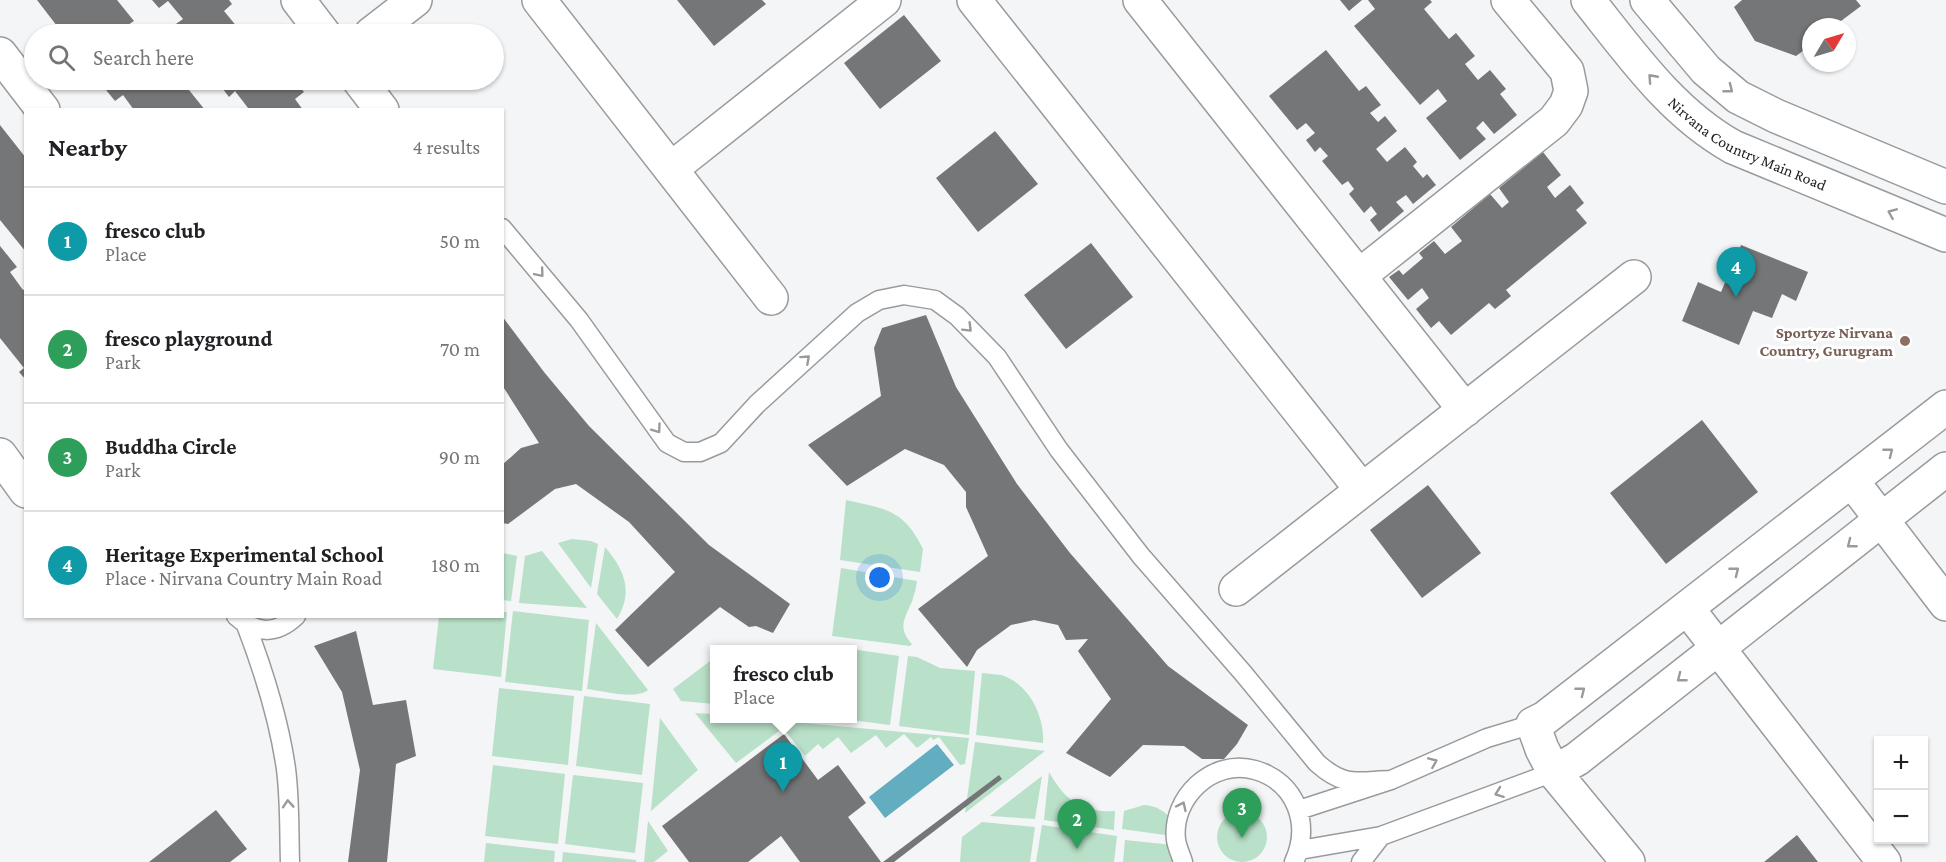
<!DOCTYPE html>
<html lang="en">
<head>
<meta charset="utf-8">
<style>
	:root { --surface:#fff; --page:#f6f6f6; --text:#202124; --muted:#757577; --line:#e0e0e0; --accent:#80761a }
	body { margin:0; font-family:"Crimson Pro",serif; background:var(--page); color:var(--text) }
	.controls { position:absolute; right:18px; bottom:18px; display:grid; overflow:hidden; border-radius:0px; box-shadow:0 2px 4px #0004 }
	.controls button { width:54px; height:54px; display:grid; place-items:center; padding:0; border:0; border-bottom:2px solid var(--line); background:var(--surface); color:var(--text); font:30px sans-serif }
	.compass { position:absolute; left:1802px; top:18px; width:54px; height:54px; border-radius:50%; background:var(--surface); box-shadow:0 2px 4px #0004; rotate:52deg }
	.you { position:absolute; left:880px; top:578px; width:21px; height:21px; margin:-15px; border:4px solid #fff; border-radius:50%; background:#1a73e8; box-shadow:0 0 0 9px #1a73e833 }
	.badge { display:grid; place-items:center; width:39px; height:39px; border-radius:50%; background:var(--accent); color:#fff; font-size:20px; font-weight:700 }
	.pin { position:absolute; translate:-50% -50px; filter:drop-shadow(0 2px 3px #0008) }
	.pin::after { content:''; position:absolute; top:32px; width:21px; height:18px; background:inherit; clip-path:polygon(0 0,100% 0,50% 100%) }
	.popup { position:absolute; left:710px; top:645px; width:147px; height:78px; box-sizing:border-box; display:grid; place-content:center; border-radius:0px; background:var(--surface); filter:drop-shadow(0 2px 4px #0005); font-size:20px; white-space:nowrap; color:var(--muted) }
	.popup b { font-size:22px; color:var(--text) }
	.popup::after { content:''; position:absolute; left:50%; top:100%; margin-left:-12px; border:12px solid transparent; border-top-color:var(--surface) }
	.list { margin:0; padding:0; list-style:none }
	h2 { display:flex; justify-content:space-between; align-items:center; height:78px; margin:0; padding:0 24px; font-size:26px }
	h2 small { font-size:20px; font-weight:400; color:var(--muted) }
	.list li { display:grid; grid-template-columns:39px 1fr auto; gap:18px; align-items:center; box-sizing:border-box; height:108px; padding:0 24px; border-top:2px solid var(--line) }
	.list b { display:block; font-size:22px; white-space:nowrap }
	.list p { margin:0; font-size:20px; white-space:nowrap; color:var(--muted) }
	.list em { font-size:20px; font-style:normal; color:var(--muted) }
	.icon { flex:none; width:33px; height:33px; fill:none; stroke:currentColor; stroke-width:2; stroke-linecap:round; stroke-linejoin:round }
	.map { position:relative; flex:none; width:1946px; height:862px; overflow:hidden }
	.search { position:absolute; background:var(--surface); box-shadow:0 2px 4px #0004; left:24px; top:24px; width:480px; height:66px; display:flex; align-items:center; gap:15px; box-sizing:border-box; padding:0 21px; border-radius:33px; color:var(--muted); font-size:22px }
	.panel { position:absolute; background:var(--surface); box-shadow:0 2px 4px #0004; left:24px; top:108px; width:480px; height:510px; border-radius:0px }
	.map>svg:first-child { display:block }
	.green { fill:#b9e0c8 }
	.water { fill:#62adc0 }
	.building { fill:#747677 }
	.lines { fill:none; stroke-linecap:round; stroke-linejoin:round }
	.service-casing { stroke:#999a9c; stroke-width:21 }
	.minor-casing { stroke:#999a9c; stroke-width:36 }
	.tertiary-casing { stroke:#999a9c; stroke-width:36 }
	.service { stroke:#fff; stroke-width:18 }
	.minor { stroke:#fff; stroke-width:33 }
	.tertiary { stroke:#fff; stroke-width:33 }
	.oneway { stroke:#9a9a9a }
	.education-dot { fill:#8d6e63; stroke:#fff; stroke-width:2 }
	.labels { text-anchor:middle; stroke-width:6; stroke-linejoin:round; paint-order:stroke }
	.street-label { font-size:16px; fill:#1e1e1f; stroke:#fff }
	.education-label { font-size:16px; font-weight:bold; fill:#785e54; stroke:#fff; text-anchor:end }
</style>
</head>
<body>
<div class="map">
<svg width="1946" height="862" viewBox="0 0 1946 862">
	<rect width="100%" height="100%" fill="#f4f5f7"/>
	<path class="green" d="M846,500C885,509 904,509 923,549L920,572L840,560Z
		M572,539L591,541L598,544L591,588L558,543Z
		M605,547C624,569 634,591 617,619L597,594Z
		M542,551L587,608L519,603L525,556Z
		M503,553L517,556L511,601L503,600Z
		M841,568L917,581C916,585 916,590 914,595C909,614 894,625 912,644L910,646L832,636Z
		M513,611L589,620L582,691L505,682Z
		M503,612H507L501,677L433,669L439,617L502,616Z
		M596,623L648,690C636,700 603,691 587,689Z
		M831,646L899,656L890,725L843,719L852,718V650L831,649Z
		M908,656L917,657L940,668L975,671L969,735L899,726Z
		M714,658V704L681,701L673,689Z
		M982,673C988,674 995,674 1001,675C1029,683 1045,717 1043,743L976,735Z
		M499,688L574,696L568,765L492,756Z
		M584,696L650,704L642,775L576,766Z
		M695,713L714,714V718L758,719L969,738L965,764L960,765L939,737L933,740L931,737L917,748L904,734L886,748L876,735L851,753L838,737L823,749L818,744L805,756L783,728L736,763Z
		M660,718L698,770L651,811V810Z
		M975,742L1045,751L965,813Z
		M493,765L565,774L558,844L485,836Z
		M1049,772C1065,800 1081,813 1115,811L1114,830L1044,820Z
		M573,775L643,783L635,853L565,844Z
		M1042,776L1035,819L990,816Z
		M1144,805C1157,806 1165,811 1173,821L1172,836L1122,829L1124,811Z
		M1217 837a25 25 0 1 1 50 0a25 25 0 1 1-50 0Z
		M648,821L668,851L654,862H644Z
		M982,822L1035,827L1030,862H960L962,837Z
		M1042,825L1117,836L1114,862H1036Z
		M1125,840L1173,845L1177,862H1123Z
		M486,843L555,851L554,862H484Z
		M563,852L636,860V862H562Z"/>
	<path class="water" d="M937,744L954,765L885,818L869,797Z"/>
	<path class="building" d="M37,0H117L134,21L125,27L131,34H55L51,30L57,26Z
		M152,0H229L232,4L224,11L243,34H180L173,26L183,19L168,1L159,8Z
		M677,0H762L766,4L714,46Z
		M1340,0H1362L1349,11Z
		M1368,0H1430L1432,2L1424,9L1449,39L1456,33L1475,56L1465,64L1478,80L1490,70L1506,89L1500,94L1517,115L1494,134L1483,121L1476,128L1486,139L1460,160L1426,118L1447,101L1438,89L1420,105L1354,26L1375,9Z
		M1742,0H1856L1861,6L1833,27H1811V45L1796,56L1755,41L1734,7Z
		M904,15L941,61L880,109L844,63Z
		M1326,50L1359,91L1366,86L1381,105L1370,113L1378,122L1385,116L1397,131L1376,149L1387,162L1405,147L1417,162L1413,166L1423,178L1427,174L1436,185L1413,204L1406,195L1396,202L1404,211L1379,232L1370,220L1377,214L1371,206L1364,213L1349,194L1354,189L1348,181L1342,185L1322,161L1328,156L1320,147L1315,152L1306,140L1315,133L1306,123L1297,130L1269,96Z
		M98,80H181L205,110H134L123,95L115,101Z
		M216,80H294L304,92L295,99L303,110H246L248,108L235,91L229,97Z
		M0,125L26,158V252L0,220Z
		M995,131L1038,184L978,232L936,178Z
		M1543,152L1561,175L1547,187L1555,198L1570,185L1584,203L1576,210L1587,223L1506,290L1511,296L1495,309L1489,303L1451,335L1439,321L1431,328L1416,309L1429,298L1422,288L1408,300L1389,277L1399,270L1403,275L1423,258L1419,253L1434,241L1445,254L1462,241L1451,227L1490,194L1502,208L1509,202L1499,188Z
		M1091,243L1133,297L1066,349L1024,295Z
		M1741,245L1808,272L1796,301L1782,294L1772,318L1753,311L1739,345L1682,321L1698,282L1721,292Z
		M0,246L17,267L10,272L23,290L26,288V380L19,372L24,368L0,338Z
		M926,315L956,387L1017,484L1070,553L1168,666L1248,725L1237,744L1224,759H1202L1184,746L1143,745L1110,777L1066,753L1111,699L1078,651L1088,639L1066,640L1058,625L1034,620L1011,625L977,650L967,667L918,609L988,556L966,507V492L944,465L905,449L847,486L808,445L881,396L874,348L882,328Z
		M502,316L544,372L589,426L709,545L790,604L773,633L756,626L749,627L720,607L648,667L615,630L675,572L629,522L576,484L555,489L508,524L502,523V465L521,448L539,443L502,385Z
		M1702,420L1758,492L1666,564L1610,493Z
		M1428,485L1481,553L1422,598L1370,530Z
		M356,631L373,705L406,700L416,756L396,764L387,862H348L360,770L342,692L314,646Z
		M784,734L818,780L838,765L866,803L848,817L881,862H800L781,836L748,862H689L662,826Z
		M999,775L1002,779L894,862H883Z
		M216,810L247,849L230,862H149Z
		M1797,835L1818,862H1764Z"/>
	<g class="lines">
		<defs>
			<path id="service" d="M502,228L579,320L667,443L684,452H700L721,443L757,404L857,313L879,300L904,295L935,300L957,316L997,357L1059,450L1141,556L1243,673L1317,763C1345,788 1357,781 1391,780
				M236,616C256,634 276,635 296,616
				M246,625C264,672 279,719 286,769C290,800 289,831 290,862
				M1299,810L1391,780L1487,738L1533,724
				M1300,850L1381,836L1554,772
				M1183,862C1181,855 1177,847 1176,840C1171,798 1212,758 1255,770C1297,782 1311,825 1294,862
				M1361,862L1381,836"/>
			<path id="minor" d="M298,0L324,34
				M539,0L771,298
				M974,0L1362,490
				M1140,0L1465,410
				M371,34L415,0
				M0,54L43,110
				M359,80L382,110
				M671,169L884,0
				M1359,276L1554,121L1566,105L1571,91L1567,71L1508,0
				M0,455L26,491
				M1852,481L1946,604
				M1236,589L1634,277
				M1687,608L1884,862
				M1554,772L1577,759L1946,469
				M1628,862L1554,772L1542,749L1533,724L1545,718L1946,407"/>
			<g id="tertiary">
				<path id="s1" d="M1588,0C1631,54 1672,113 1733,147L1946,235"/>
				<path d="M1647,0L1706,70L1738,97L1776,116L1946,187"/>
			</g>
		</defs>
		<use href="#service" class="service-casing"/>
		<use href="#minor" class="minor-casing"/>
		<use href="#tertiary" class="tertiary-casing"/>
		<use href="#service" class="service"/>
		<use href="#minor" class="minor"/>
		<use href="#tertiary" class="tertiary"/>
	</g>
	<defs><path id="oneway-chevron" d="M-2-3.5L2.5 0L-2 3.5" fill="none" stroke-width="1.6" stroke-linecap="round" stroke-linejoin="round" transform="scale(1.5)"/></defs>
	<g class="oneway">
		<use href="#oneway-chevron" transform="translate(1652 78) rotate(-132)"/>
		<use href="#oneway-chevron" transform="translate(1729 89) rotate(38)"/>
		<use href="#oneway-chevron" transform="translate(1892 213) rotate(-157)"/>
		<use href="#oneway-chevron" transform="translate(540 273) rotate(50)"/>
		<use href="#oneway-chevron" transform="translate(968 328) rotate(45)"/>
		<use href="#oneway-chevron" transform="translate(806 359) rotate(-42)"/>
		<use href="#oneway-chevron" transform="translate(657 429) rotate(54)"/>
		<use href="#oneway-chevron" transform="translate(1889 452) rotate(-38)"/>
		<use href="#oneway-chevron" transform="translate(1851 544) rotate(142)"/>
		<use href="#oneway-chevron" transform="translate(1735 571) rotate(-38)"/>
		<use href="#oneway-chevron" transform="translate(1681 678) rotate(142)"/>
		<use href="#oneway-chevron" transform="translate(1581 691) rotate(-38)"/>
		<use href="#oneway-chevron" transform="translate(1433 762) rotate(-23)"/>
		<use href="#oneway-chevron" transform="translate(1499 793) rotate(160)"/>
		<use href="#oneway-chevron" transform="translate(288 804) rotate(-94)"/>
		<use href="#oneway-chevron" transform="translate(1182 806) rotate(-65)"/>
	</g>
	<circle class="education-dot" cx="1905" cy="341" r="6"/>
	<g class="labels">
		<g class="street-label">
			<text dy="6" stroke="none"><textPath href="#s1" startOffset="219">Nirvana Country Main Road</textPath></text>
		</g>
		<g class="education-label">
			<text x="1893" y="338">Sportyze Nirvana<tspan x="1893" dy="18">Country, Gurugram</tspan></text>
		</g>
	</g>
</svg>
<div class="controls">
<button>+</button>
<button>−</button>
</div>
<svg class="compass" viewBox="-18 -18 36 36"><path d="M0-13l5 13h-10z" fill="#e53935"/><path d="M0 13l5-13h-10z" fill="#757577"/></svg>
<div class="you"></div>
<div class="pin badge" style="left:783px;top:792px;background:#0f9aa8">1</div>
<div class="popup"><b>fresco club</b>Place</div>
<div class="pin badge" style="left:1077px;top:849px;background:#2e9e5b">2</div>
<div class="pin badge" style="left:1242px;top:838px;background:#2e9e5b">3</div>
<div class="pin badge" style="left:1736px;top:297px;background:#0f9aa8">4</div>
<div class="search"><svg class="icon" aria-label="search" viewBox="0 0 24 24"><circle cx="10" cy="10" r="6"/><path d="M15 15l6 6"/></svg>Search here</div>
<section class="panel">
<h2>Nearby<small>4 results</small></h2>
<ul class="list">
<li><span class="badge" style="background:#0f9aa8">1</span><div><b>fresco club</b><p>Place</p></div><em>50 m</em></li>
<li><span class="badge" style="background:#2e9e5b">2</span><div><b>fresco playground</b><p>Park</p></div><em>70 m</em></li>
<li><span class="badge" style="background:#2e9e5b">3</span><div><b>Buddha Circle</b><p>Park</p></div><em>90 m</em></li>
<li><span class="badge" style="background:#0f9aa8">4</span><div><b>Heritage Experimental School</b><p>Place · Nirvana Country Main Road</p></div><em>180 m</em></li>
</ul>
</section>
</div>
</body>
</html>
